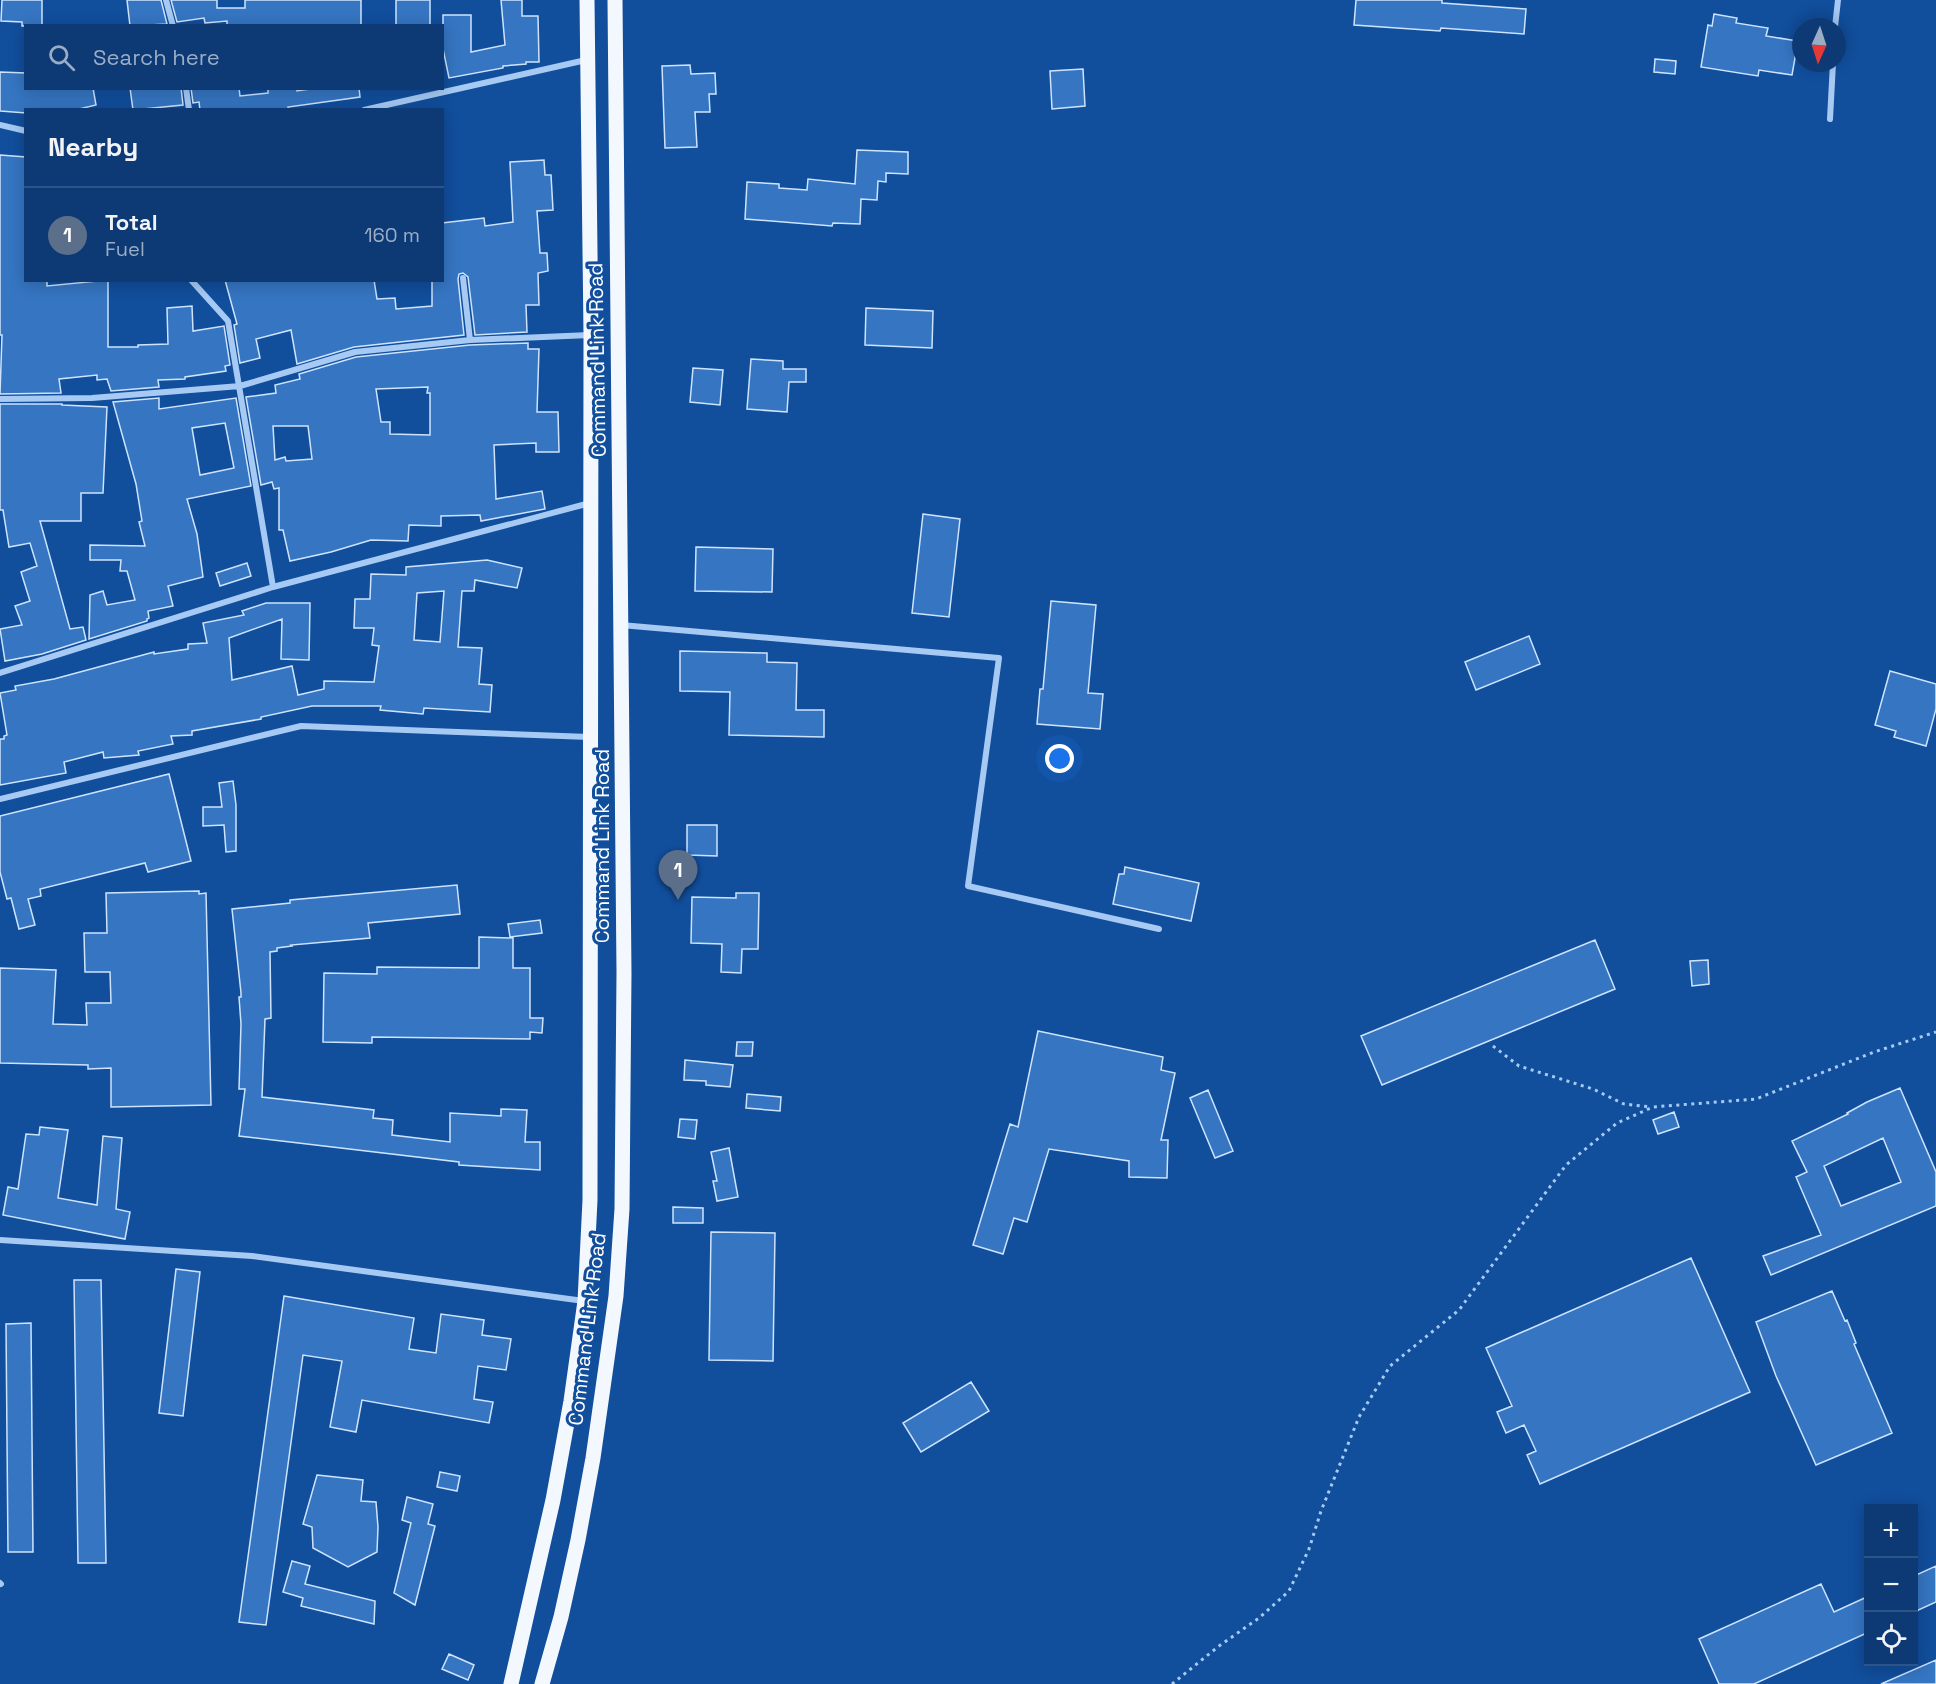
<!DOCTYPE html>
<html lang="en">
<head>
<meta charset="utf-8">
<style>
	:root { --surface:#0d3a75; --page:#1b457d; --text:#f1f3f6; --muted:#9aadc5; --line:#2d5487; --accent:#90b9f0 }
	body { margin:0; font-family:"Space Grotesk",sans-serif; background:var(--page); color:var(--text) }
	.controls { position:absolute; right:18px; bottom:18px; display:grid; overflow:hidden; border-radius:0px; box-shadow:0 3px 15px #0003 }
	.controls button { width:54px; height:54px; display:grid; place-items:center; padding:0; border:0; border-bottom:2px solid var(--line); background:var(--surface); color:var(--text); font:30px sans-serif }
	.compass { position:absolute; left:1792px; top:18px; width:54px; height:54px; border-radius:50%; background:var(--surface); box-shadow:0 3px 15px #0003; rotate:183deg }
	.you { position:absolute; left:1060px; top:759px; width:21px; height:21px; margin:-15px; border:4px solid #fff; border-radius:50%; background:#1a73e8; box-shadow:0 0 0 9px #1a73e833 }
	.badge { display:grid; place-items:center; width:39px; height:39px; border-radius:50%; background:var(--accent); color:#fff; font-size:20px; font-weight:700 }
	.pin { position:absolute; translate:-50% -50px; filter:drop-shadow(0 2px 3px #0008) }
	.pin::after { content:''; position:absolute; top:32px; width:21px; height:18px; background:inherit; clip-path:polygon(0 0,100% 0,50% 100%) }
	.list { margin:0; padding:0; list-style:none }
	h2 { display:flex; justify-content:space-between; align-items:center; height:78px; margin:0; padding:0 24px; font-size:26px }
	h2 small { font-size:20px; font-weight:400; color:var(--muted) }
	.list li { display:grid; grid-template-columns:39px 1fr auto; gap:18px; align-items:center; box-sizing:border-box; height:96px; padding:0 24px; border-top:2px solid var(--line) }
	.list b { display:block; font-size:22px; white-space:nowrap }
	.list p { margin:0; font-size:20px; white-space:nowrap; color:var(--muted) }
	.list em { font-size:20px; font-style:normal; color:var(--muted) }
	.icon { flex:none; width:33px; height:33px; fill:none; stroke:currentColor; stroke-width:2; stroke-linecap:round; stroke-linejoin:round }
	.map { position:relative; flex:none; width:1936px; height:1684px; overflow:hidden }
	.search { position:absolute; background:var(--surface); box-shadow:0 3px 15px #0003; left:24px; top:24px; width:420px; height:66px; display:flex; align-items:center; gap:15px; box-sizing:border-box; padding:0 21px; border-radius:0px; color:var(--muted); font-size:22px }
	.panel { position:absolute; background:var(--surface); box-shadow:0 3px 15px #0003; left:24px; top:108px; width:420px; height:174px; border-radius:0px }
	.map>svg:first-child { display:block }
	.building { fill:#3575c2; stroke:#cee4fe; stroke-width:1.5; fill-rule:evenodd }
	.lines { fill:none; stroke-linecap:round; stroke-linejoin:round }
	.path { stroke:#a6caf4; stroke-width:3; stroke-dasharray:3 4.5; stroke-linecap:butt }
	.minor { stroke:#a6caf4; stroke-width:6 }
	.primary { stroke:#f3f8ff; stroke-width:15 }
	.labels { text-anchor:middle; stroke-width:6; stroke-linejoin:round; paint-order:stroke }
	.street-label { font-size:20px; fill:#fff; stroke:#114e9c }
</style>
</head>
<body>
<div class="map">
<svg width="1936" height="1684" viewBox="0 0 1936 1684">
	<rect width="100%" height="100%" fill="#114e9c"/>
	<path class="building" d="M2,0H42V26H22V22L1,21Z
		M127,0H161L167,24L130,26Z
		M171,0H217V8H245V0H361V26H227V21L205,23L204,18L177,22Z
		M396,0H430V26H396Z
		M501,0H522V16H538L539,62H526V64L503,66V68L449,78L443,49V15H471V52L505,45Z
		M1356,0H1442V3L1526,9L1524,34L1441,28L1440,31L1354,25Z
		M1714,14L1737,18L1736,23L1768,28L1766,36L1798,41L1792,75L1759,70L1758,76L1701,67L1708,25L1712,26Z
		M1655,59L1676,61L1675,74L1654,72Z
		M690,65L691,74L715,73L716,94H709L710,112H695L697,147L665,148L662,66Z
		M1083,69L1085,106L1052,109L1050,71Z
		M0,72L26,73V88H93L96,105L75,110H26V113L0,111Z
		M130,88H181L183,105L133,110Z
		M191,88H239L240,96L268,93V88H297V91L317,88H359L360,97L288,107L289,110H200L199,102L193,103Z
		M857,150L908,152V174L886,173V182L878,181L877,200L861,199L860,224L833,223L832,226L745,219L747,182L779,184V188L807,190L808,179L855,184Z
		M0,155L26,157V280H47V286L108,280V347H138V345L168,344L167,308L192,306L193,331L224,326L230,365L225,366L226,371L185,377V379L158,380L159,387L111,391L107,379L97,380V375L59,379L61,393L0,394L2,335H0Z
		M544,160L545,175H551L553,210L537,211L540,253H547L548,271L538,273L539,305H526L527,332L475,335L468,277L463,273L459,274L458,279L464,335L354,347L297,364L291,330L256,339L260,358L240,363L234,325L237,324L225,280H374L377,299L395,298L396,309L432,306V281H442V223L484,218L485,226L513,222L510,162Z
		M866,308L933,311L932,348L865,345Z
		M528,343V349H539L537,412H558L559,452H536V443L494,445L496,499L542,491L545,509L481,521L480,515L441,516V526L409,525L408,541L371,540L331,552L290,561L283,530H279V488L274,489L272,482L261,485L246,397L276,393L275,385L300,379L299,374L356,357L470,345ZM428,387L427,393H430V435L390,434V422H381L376,389ZM273,426H308L312,459L286,461L285,457L275,460Z
		M751,359L783,361V369H806V382H789L787,412L747,409Z
		M693,368L723,370L720,405L690,402Z
		M159,398V409L236,398L251,486L187,499L197,534L203,577L168,586L173,606L148,611L149,618L147,619V621L89,639L90,595L103,591L107,605L135,600L127,571H120L121,560H90V545L145,546L139,522L142,521L136,484L113,402ZM225,423L234,468L200,475L192,428Z
		M0,404H62V405L107,407L103,493H81V521H40L70,629L83,627L86,640L42,654L5,661L0,629L22,625L15,606L30,601L21,572L37,566L30,543L9,547L3,510H0Z
		M923,514L960,519L949,617L912,613Z
		M696,547L773,549L772,592L695,591Z
		M487,560L522,568L517,588L475,580L474,591H462L458,647L482,648L479,684L492,685L490,712L424,708L423,714L380,710L381,706H312L261,717V719L192,731V735L171,736L173,744L138,751L139,755L104,758L103,752L64,762L66,773L0,785V739H4V736L7,735L0,693L16,690L15,686L54,679L154,652V654L188,649V644L207,643L203,623L244,615L242,611L266,603H310L309,660L281,659L282,619L229,638L232,680L292,666L298,695L324,689V681L374,682L379,646L372,645L374,628H354L355,599H370L371,574L406,575V567ZM444,591L440,642L414,640L417,593Z
		M247,563L251,576L220,586L216,573Z
		M1051,601L1096,605L1088,693L1103,694L1100,729L1037,724L1040,689H1043Z
		M1529,636L1540,664L1476,690L1465,662Z
		M680,651L767,653V662L797,663L796,710H824V737L729,735L730,692L680,691Z
		M1890,671L1936,684V709L1926,746L1894,737L1896,731L1875,725Z
		M169,774L191,861L148,872L145,863L40,889L41,896L28,899L35,925L19,929L11,898L7,899L0,872V816Z
		M233,781L236,805V851L226,852L224,825L203,826V807H222L219,783Z
		M687,825H717V856L687,855Z
		M1125,867L1199,883L1191,921L1113,904L1119,874H1124Z
		M457,885L460,914L368,923L370,938L291,945L292,946L277,948V951L270,952L271,1018L265,1019L262,1097L374,1110L373,1118L393,1120L392,1135L450,1142V1113L501,1116V1109L527,1110L525,1142H540V1170L459,1165V1162L239,1136L245,1089H239L241,1024L239,997H241V993L232,909L290,903V900Z
		M199,891V894L206,893L211,1105L111,1107V1068L88,1069V1065L0,1063V968L56,970L53,1024L87,1025L86,1003H111L110,972H85L84,933H107L106,893Z
		M736,893H759L758,949H742L741,973L721,972L722,944L691,943L692,897L736,898Z
		M540,920L542,933L510,937L508,924Z
		M479,937L513,938V968H530V1018H543L542,1033L530,1032V1039L372,1037V1043L323,1042L324,973L377,974V967L479,968Z
		M1595,940L1615,989L1382,1085L1361,1036Z
		M1708,960L1709,984L1692,986L1690,961Z
		M1038,1031L1163,1057L1161,1070L1175,1073L1161,1140H1168L1167,1178L1129,1177V1161L1049,1149L1027,1222L1014,1218L1003,1254L973,1245L1010,1124L1018,1127Z
		M737,1042H753L752,1056H736Z
		M685,1060L733,1065L730,1087L706,1085V1081L684,1080Z
		M1900,1088L1936,1172V1206L1771,1275L1763,1256L1821,1235L1796,1177L1807,1172L1792,1141L1848,1114L1847,1113L1867,1102ZM1883,1138L1901,1182L1841,1206L1824,1166Z
		M1208,1090L1233,1151L1215,1158L1190,1098Z
		M747,1094L781,1097L780,1111L746,1108Z
		M1674,1112L1679,1127L1658,1134L1653,1120Z
		M680,1119L697,1120L695,1139L678,1137Z
		M40,1127L68,1130L58,1198L97,1205L103,1136L122,1138L116,1209L130,1212L125,1239L3,1215L8,1187L18,1189L26,1134L39,1135Z
		M729,1148L738,1197L717,1201L713,1181H717L711,1152Z
		M673,1207L703,1208V1223H673Z
		M711,1232L775,1233L773,1361L709,1360Z
		M1691,1258L1750,1392L1540,1484L1527,1455L1536,1451L1524,1425L1506,1433L1497,1412L1512,1406L1486,1348Z
		M176,1269L200,1272L183,1416L159,1413Z
		M74,1280H101L106,1563H78Z
		M1832,1291L1845,1321L1847,1320L1856,1343L1854,1344L1892,1433L1816,1465L1776,1376L1756,1322Z
		M284,1296L414,1318L409,1349L436,1353L441,1314L484,1320L482,1335L511,1339L506,1370L478,1366L474,1399L493,1402L489,1423L362,1400L356,1432L330,1427L342,1361L303,1355L266,1625L239,1622Z
		M31,1323L33,1552H8L6,1324Z
		M971,1382L989,1411L921,1452L903,1423Z
		M440,1472L460,1476L457,1491L437,1487Z
		M317,1475L363,1480L361,1501L376,1502L378,1527L377,1552L348,1567L313,1548L312,1527L303,1524Z
		M407,1497L433,1504L428,1524L435,1526L415,1605L394,1593L411,1523L402,1520Z
		M292,1561L310,1566L305,1584L375,1601L374,1624L301,1606L303,1598L283,1592Z
		M1936,1566V1602L1914,1612V1576Z
		M1821,1584L1834,1612L1869,1596V1632L1754,1684H1719L1699,1639Z
		M449,1654L474,1665L468,1680L442,1669Z
		M1936,1660V1684H1881Z"/>
	<g class="lines">
		<path class="path" d="M1493,1046L1519,1066L1593,1089L1624,1104L1651,1107
			M1172,1684L1219,1646L1259,1618L1289,1591L1309,1549L1321,1511L1359,1417L1390,1366L1459,1310L1566,1165L1617,1123L1653,1107L1756,1099L1874,1052L1936,1032"/>
		<path class="minor" d="M166,0L173,26
			M1835,27L1838,0
			M186,88L189,110
			M364,110L586,60
			M1830,119L1833,63
			M0,125L26,131
			M463,278L470,340
			M191,280L228,321L273,587
			M0,399L92,398L240,386L355,352L470,340L590,335
			M621,625L999,658L968,886L1159,929
			M0,673L273,587L590,503
			M0,799L301,726L589,737
			M0,1240L252,1256L584,1301
			M0,1583L1,1584"/>
		<path class="primary" d="M511,1684L553,1500L571,1401L585,1301L590,1200L591,335L587,0
			M542,1684L561,1617L578,1540L593,1458L616,1296L622,1209L624,973L615,0"/>
	</g>
	<g class="labels">
		<g class="street-label">
			<text transform="translate(597 360) rotate(-91)" y="7">Command Link Road</text>
			<text transform="translate(602 846) rotate(-90)" y="7">Command Link Road</text>
			<text transform="translate(587 1329) rotate(-83)" y="7">Command Link Road</text>
		</g>
	</g>
</svg>
<div class="controls">
<button>+</button>
<button>−</button>
<button><svg class="icon" aria-label="locate" viewBox="0 0 24 24"><circle cx="12" cy="12" r="6"/><path d="M12 2v4M12 18v4M2 12h4M18 12h4"/></svg></button>
</div>
<svg class="compass" viewBox="-18 -18 36 36"><path d="M0-13l5 13h-10z" fill="#e53935"/><path d="M0 13l5-13h-10z" fill="#9aadc5"/></svg>
<div class="you"></div>
<div class="pin badge" style="left:678px;top:900px;background:#5c6f8a">1</div>
<div class="search"><svg class="icon" aria-label="search" viewBox="0 0 24 24"><circle cx="10" cy="10" r="6"/><path d="M15 15l6 6"/></svg>Search here</div>
<section class="panel">
<h2>Nearby<small></small></h2>
<ul class="list">
<li><span class="badge" style="background:#5c6f8a">1</span><div><b>Total</b><p>Fuel</p></div><em>160 m</em></li>
</ul>
</section>
</div>
</body>
</html>
